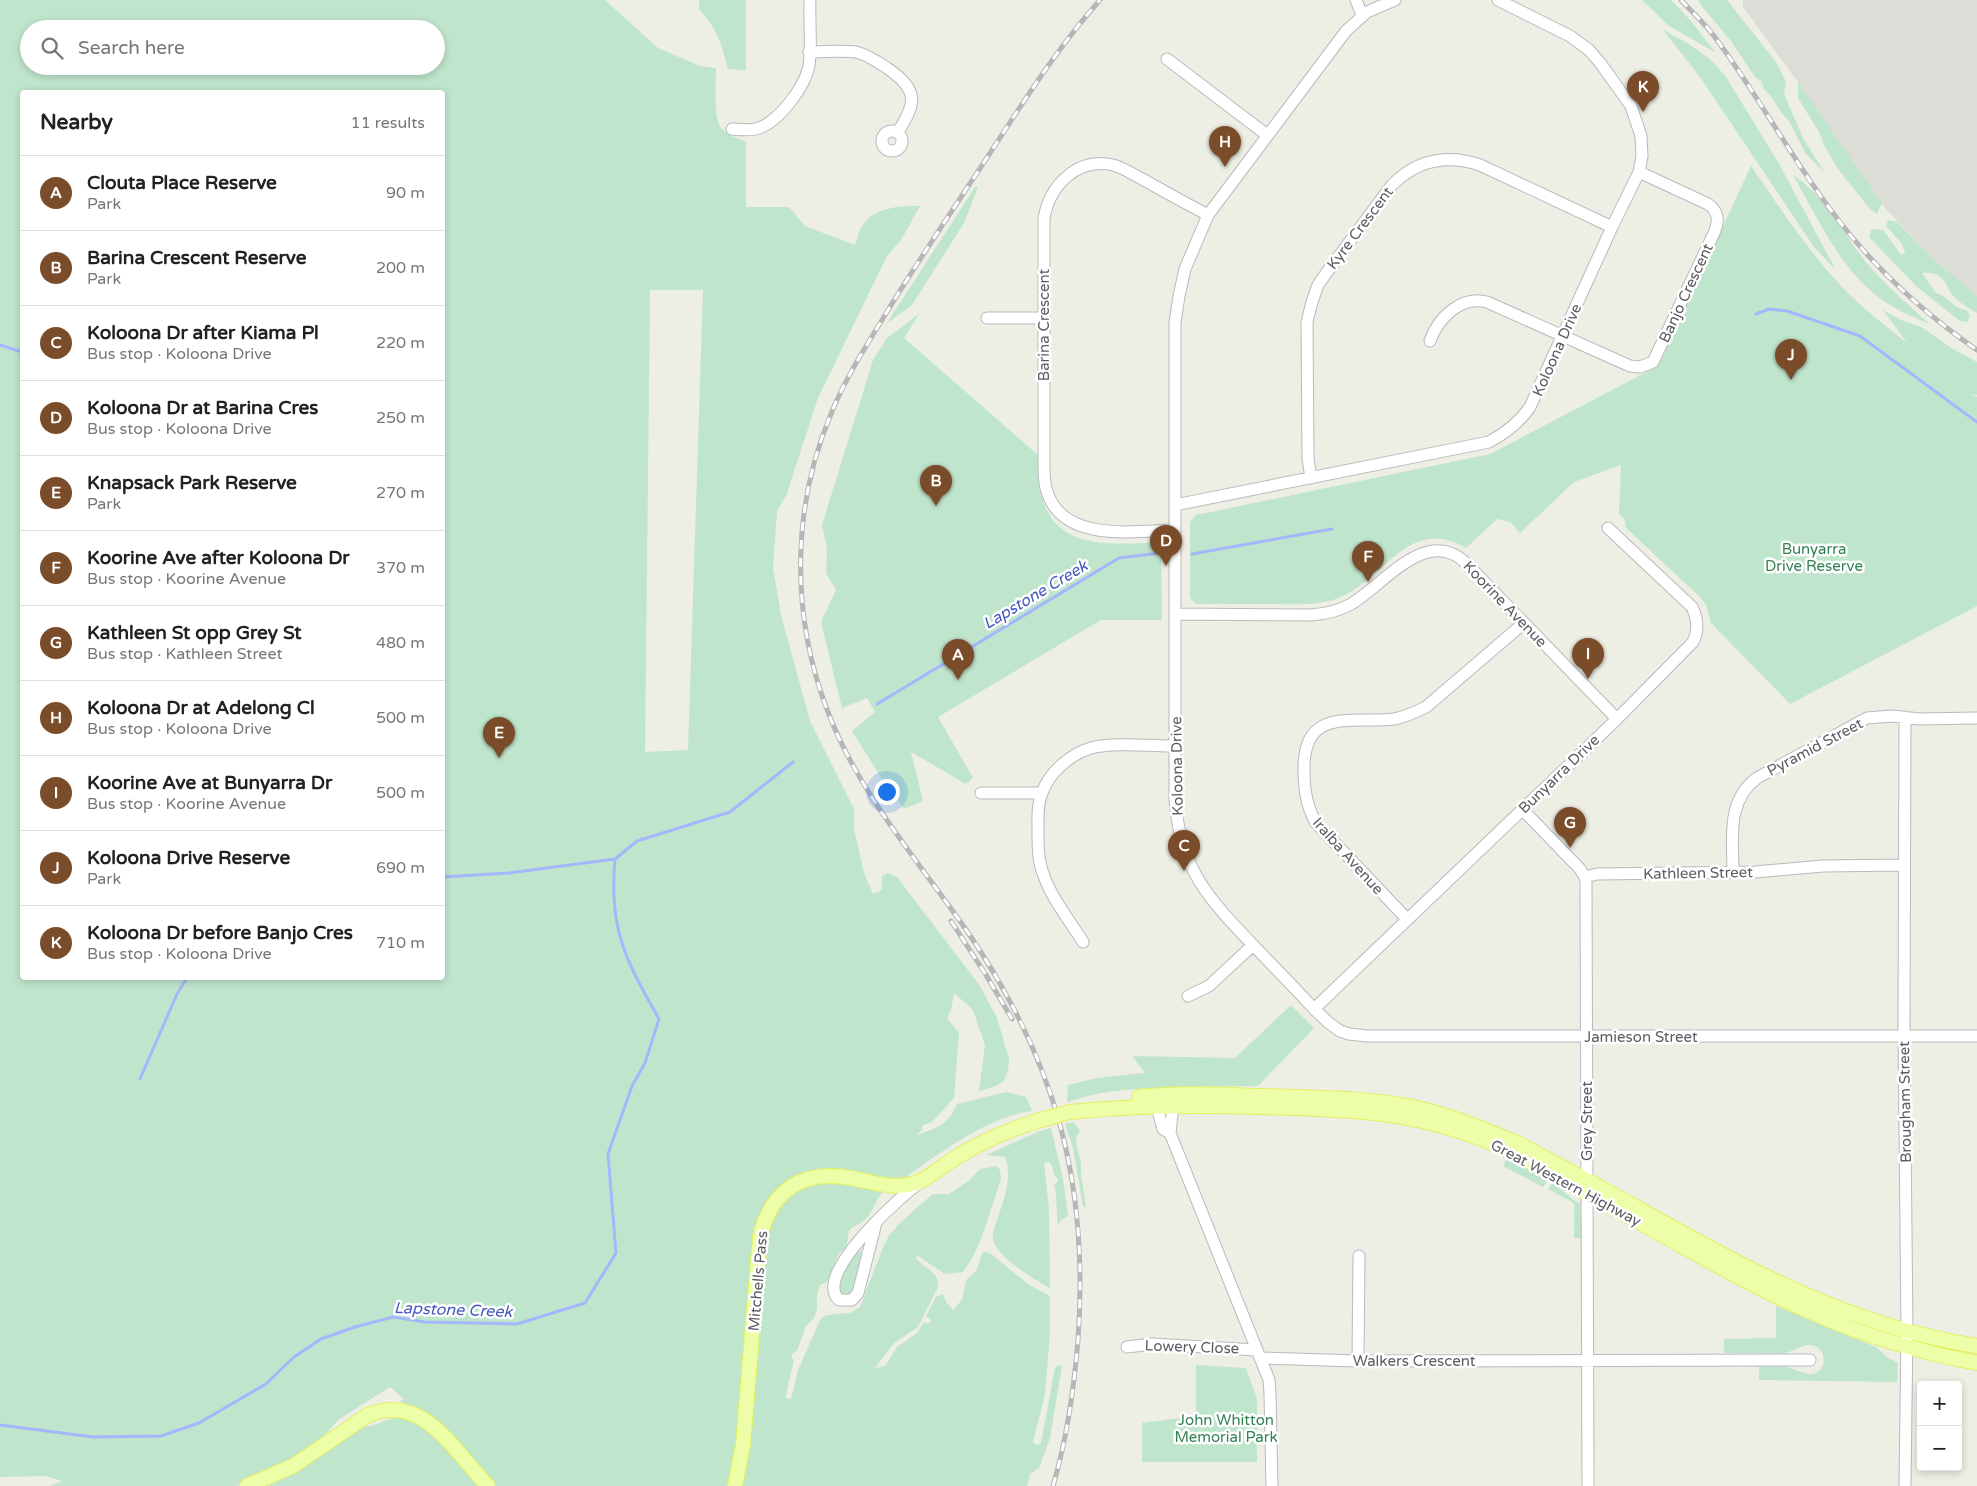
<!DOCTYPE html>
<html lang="en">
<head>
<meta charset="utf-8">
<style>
	:root { --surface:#fff; --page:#f6f6f6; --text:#222; --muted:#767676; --line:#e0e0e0; --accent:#7a4c29 }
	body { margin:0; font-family:"Varela Round",sans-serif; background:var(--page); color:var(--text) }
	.controls { position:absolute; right:15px; bottom:15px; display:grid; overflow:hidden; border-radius:5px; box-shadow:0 2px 8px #0003 }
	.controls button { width:45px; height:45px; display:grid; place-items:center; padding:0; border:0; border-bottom:1px solid var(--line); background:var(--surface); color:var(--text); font:25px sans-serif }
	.you { position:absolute; left:886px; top:791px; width:18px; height:18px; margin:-12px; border:4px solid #fff; border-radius:50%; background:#1a73e8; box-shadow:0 0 0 8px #1a73e833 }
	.badge { display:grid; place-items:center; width:32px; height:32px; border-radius:50%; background:var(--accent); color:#fff; font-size:16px; font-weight:700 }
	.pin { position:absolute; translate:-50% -41px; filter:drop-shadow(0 1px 2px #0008) }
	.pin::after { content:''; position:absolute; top:26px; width:18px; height:15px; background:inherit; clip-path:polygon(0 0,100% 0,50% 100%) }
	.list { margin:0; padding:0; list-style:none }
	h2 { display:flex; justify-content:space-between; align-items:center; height:65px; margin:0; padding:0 20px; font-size:21px }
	h2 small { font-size:16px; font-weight:400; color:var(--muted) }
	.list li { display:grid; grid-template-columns:32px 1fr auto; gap:15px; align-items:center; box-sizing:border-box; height:75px; padding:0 20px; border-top:1px solid var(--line) }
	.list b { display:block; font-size:19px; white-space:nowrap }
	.list p { margin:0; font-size:16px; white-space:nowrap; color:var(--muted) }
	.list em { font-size:16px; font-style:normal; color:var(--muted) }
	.icon { flex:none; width:28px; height:28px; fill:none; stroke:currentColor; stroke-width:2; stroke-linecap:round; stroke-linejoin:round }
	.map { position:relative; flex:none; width:1977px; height:1486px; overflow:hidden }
	.search { position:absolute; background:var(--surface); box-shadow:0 2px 8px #0003; left:20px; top:20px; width:425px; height:55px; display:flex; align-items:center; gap:12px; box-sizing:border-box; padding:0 18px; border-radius:28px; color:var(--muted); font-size:19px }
	.panel { position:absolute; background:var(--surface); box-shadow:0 2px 8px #0003; left:20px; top:90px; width:425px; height:890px; border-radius:5px }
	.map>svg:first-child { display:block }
	.industrial { fill:#dcddd6 }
	.green { fill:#c0e5cd; fill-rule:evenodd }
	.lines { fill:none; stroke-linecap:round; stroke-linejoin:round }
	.stream { stroke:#a4b7fd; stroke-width:3 }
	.minor-casing { stroke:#b9b9bf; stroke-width:13 }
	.major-casing { stroke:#e4ef5c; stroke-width:16 }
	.minor { stroke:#fff; stroke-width:11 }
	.major { stroke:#edfea9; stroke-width:14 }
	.rail-casing { stroke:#b6b6b7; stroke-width:5 }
	.rail { stroke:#fff; stroke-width:3; stroke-dasharray:9; stroke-linecap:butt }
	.major-bridge-casing { stroke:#e4ef5c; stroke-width:16; stroke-linecap:butt }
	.major-bridge { stroke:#edfea9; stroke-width:14 }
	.labels { text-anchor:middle; stroke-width:5; stroke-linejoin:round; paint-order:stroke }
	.street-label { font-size:15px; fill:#5c5c64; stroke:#fff }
	.park-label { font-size:15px; fill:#358154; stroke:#fff }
	.water-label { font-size:16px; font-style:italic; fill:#4657c1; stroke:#fff }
</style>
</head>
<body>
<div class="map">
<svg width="1977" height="1486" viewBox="0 0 1977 1486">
	<rect width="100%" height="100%" fill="#edeee4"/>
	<path class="industrial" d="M1743,0H1977V296L1930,256L1886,209L1798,82L1743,7Z"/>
	<path class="green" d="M0,0H605L658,48L700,66L716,68C716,82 713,118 721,128C728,135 737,138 746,142V207H789L805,226L855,245C857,239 859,231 862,226C874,207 899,206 920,206L901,240L887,256L818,398L786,496L777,511L773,568L781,615L810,721L854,809V829L864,873L873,894L882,890V876L888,873L897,877L980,986L997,1018L1009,1059L1008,1071L1004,1081L996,1086L979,1091L985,1045L973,1010L954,993L951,1010L947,1018L959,1033L954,1098L933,1121L922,1126V1130L916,1135C936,1129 949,1124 957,1104L1006,1092L1026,1097L1032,1111C989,1116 941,1152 906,1177C900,1182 889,1185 883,1191C875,1201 873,1214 862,1222C857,1226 850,1226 848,1234C847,1242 849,1248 839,1253L827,1282L820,1285L817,1295V1309L814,1318L806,1326L797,1351L793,1353L791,1358L794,1360L785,1398L791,1399L798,1370L821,1318L827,1315L850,1313L860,1307L882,1250L888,1237L898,1225L913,1211L933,1194H949L970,1180L980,1169L997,1166L1000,1170L1001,1179C990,1210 983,1245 963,1272L945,1274L918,1256L915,1258C923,1266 941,1274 938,1287L918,1327L894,1343L875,1368L885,1366L897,1347L917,1333L924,1322L928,1324L931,1320L926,1316L936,1297L943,1294L946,1302L953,1310L962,1300L966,1280L977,1270L982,1253L986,1252L991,1254L1028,1284L1050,1296V1331L1045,1395L1033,1442L1037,1445L1041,1443L1055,1367L1060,1365L1062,1366L1050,1438L1039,1468L1030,1474L1027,1486H740L736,1458L726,1486H495C464,1458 441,1417 400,1401L404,1399L390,1387L338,1420L321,1439L283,1466L236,1486H51L62,1481L45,1476L0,1477ZM29,29H436V66H29ZM22,92H442V978H22ZM650,290H703L688,750L645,752Z
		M699,0H746V70L728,69C721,43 718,30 699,9Z
		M1642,0H1671L1690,20L1716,53L1668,25Z
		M1698,0H1727L1776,62L1786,82L1784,94L1804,140L1825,173L1806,154L1789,121L1781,112L1770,95L1764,89L1761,81L1755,77L1731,41L1703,8Z
		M1663,30L1689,44L1710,59L1726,77L1778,162L1836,270L1814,247L1700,77Z
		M1798,82L1882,203L1877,214L1869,208L1838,169L1825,147L1819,132L1798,98Z
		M1751,166C1780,208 1808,251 1843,288C1862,308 1885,325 1907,343L1883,310L1901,320L1921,327L1953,349L1977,362V395L1972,394L1977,397V606L1790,704L1711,623L1706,605L1699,596L1626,528L1625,520L1619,514L1621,465L1574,482L1520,533L1510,522L1497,519L1466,548C1407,514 1384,582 1336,599C1315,606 1293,604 1272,604C1246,604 1221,604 1196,604L1190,598V522L1196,515L1490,454L1658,366Z
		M1793,175C1824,195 1843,233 1865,261C1884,284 1908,304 1929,324C1909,315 1889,307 1872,292C1837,262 1816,215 1793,175Z
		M975,187H978L964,223L912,305L887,323Z
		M1888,220L1897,222L1930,256L1977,296V313C1970,309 1963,305 1957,300C1943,287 1948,271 1922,273L1936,293C1949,296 1951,308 1966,310L1970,315L1968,322L1960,321L1917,287L1869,237L1871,230L1876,229L1884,231L1901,255L1905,253L1902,244L1886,226Z
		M919,314L904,338L1038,455C1039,470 1038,486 1043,501C1060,552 1114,543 1156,543L1161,548L1162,620H1101L938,717L973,778L966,784L911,752L923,801L904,809L885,784L852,731L875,712L867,698L842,708L821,622L836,590L826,573L827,549L822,525L873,360L887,338Z
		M1291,1005L1314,1028L1258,1086C1208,1087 1158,1085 1108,1092C1095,1094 1081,1098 1067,1102L1068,1085L1097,1078L1145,1073L1132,1056L1235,1058Z
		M1074,1122L1080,1132L1077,1135L1076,1143L1081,1163V1173L1086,1208L1083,1206L1073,1148L1065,1124Z
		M1051,1128L1063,1179L1068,1216L1061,1220L1058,1225C1056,1212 1058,1199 1054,1185L1059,1180L1054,1175L1052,1165L1049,1162L1044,1163L1049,1209L1050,1288C1036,1281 994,1255 993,1239C992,1233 995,1226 997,1220C1004,1199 1013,1179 1005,1157L986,1155L1040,1131Z
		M1507,1158L1548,1180L1543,1187L1503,1166Z
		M1552,1183C1563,1189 1569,1198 1580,1204L1582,1238H1574V1203L1548,1189Z
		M858,1251H861C864,1263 856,1286 848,1295H842L839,1291C840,1274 847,1264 858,1251Z
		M1776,1306L1876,1347L1887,1357L1898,1363L1897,1382L1759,1380V1366C1768,1366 1777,1365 1786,1367C1795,1368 1803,1375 1812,1374C1829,1371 1827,1346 1810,1345C1802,1344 1793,1352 1784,1353H1724V1339L1776,1338Z
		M1196,1365L1246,1368L1257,1399V1462H1142V1423L1196,1416Z
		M395,1417L414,1421L434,1435L480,1486H268L288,1477L356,1427L371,1426Z"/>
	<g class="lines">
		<path class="stream" d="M1756,314L1769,309L1787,311L1860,336L1977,422
			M0,345L22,352
			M1192,554L1332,529
			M877,704L1119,558L1160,553
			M442,877L509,873L615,859
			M140,1079L177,994L187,978
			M0,1425L93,1437L161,1436L199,1423L266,1384L294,1357L321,1339L355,1327L393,1317L425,1322L517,1324L585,1303L616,1253L608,1154L632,1086L645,1063L659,1019C643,990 625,961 618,928C613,906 613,882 615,859L637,841L730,812L793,762"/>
		<defs>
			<path id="minor" d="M1356,0L1362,15
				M1395,0L1367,12L1346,31L1208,215L1185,269L1179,296L1175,323V799C1180,868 1207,897 1253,945C1273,966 1294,987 1314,1009L1329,1023L1340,1031L1349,1034L1367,1036H1977
				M809,52C824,52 841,50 856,52C868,55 878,62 887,68C919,90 917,103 897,133
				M1167,59L1267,135
				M732,129C741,130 751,131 759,128C779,121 805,87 809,66C812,45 809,21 810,0
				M882 141a10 10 0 1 1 20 0a10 10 0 1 1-20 0Z
				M987,318H1044
				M1430,341C1438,318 1461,295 1487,302L1630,366L1640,367L1653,362L1714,233C1719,221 1719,212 1708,204L1639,172
				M1311,478L1308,459L1307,322L1312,302L1318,285L1327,272L1392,185C1417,160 1447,154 1480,165L1612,227
				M1175,505L1489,442C1506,433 1519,423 1530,407L1612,227L1639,172L1642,156L1641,136L1631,106L1601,64L1589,50L1570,36L1498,0
				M1175,530C1135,531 1068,542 1049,497C1044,486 1044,474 1044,463V219C1049,186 1077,157 1113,165C1124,168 1134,175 1144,180C1165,192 1187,204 1208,215
				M1175,614L1311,615C1325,614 1339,611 1351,604C1384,585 1426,525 1466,563L1617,719
				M981,793H1042
				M1522,809L1580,869L1585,877L1586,883L1588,1486
				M1733,873C1733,838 1726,801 1757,778L1867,718L1892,716L1920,719L1977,718
				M1585,877L1597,874L1755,872L1823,866L1904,865
				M1407,919L1316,823C1306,805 1304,789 1304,768C1304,706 1354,724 1394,719C1405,717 1416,712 1426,707L1524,623
				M1083,942C1070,921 1052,899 1044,876C1038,862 1038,846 1038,831C1038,818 1037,805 1042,793C1049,772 1071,754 1091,748C1113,742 1152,746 1175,746
				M1188,996L1209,986L1253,945
				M1314,1009L1617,719L1693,642C1699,630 1698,619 1692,607L1608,528
				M1155,1100L1163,1129L1170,1133
				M1173,1106L1170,1133L1269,1380L1270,1393L1272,1486
				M876,1223L858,1293L852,1300H839C812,1275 899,1198 919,1183
				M1127,1347L1152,1344L1256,1350
				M1260,1358L1358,1361L1810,1360
				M1358,1361L1359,1256
				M1905,1486L1907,1331L1904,1029L1905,717"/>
			<path id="major" d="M1139,1097C1180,1092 1221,1095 1261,1096C1313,1098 1366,1097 1417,1108C1453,1116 1487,1130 1521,1145C1563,1168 1606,1190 1648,1214C1754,1273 1854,1327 1977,1346
				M1070,1112C1135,1105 1199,1105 1263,1107C1341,1109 1408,1110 1482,1139C1527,1157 1568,1183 1610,1206C1677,1242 1742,1282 1811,1312C1864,1336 1920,1352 1977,1363
				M247,1486L293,1466L368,1415C424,1392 454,1452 488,1486
				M735,1486L743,1445L760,1237C771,1190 803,1169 851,1178C874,1182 895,1191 918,1182C929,1178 946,1163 957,1157C982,1141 1009,1130 1037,1121"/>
		</defs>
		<use href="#minor" class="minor-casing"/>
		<use href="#major" class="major-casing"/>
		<use href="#minor" class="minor"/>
		<use href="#major" class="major"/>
		<defs>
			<path id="rail" d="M1681,0C1692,12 1705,24 1714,36C1756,92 1789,154 1830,209C1871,265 1921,311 1977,350
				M951,921L986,975L1012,1019
				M1053,1486C1067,1438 1074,1389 1078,1340C1089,1184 1057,1064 969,934C920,863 859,794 828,712C791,617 791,509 831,414C844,381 863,351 882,320C909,275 938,232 967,188C1010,124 1049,57 1100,0"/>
		</defs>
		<use href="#rail" class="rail-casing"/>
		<use href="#rail" class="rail"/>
		<defs>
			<path id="major-bridge" d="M1037,1121L1070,1112"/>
		</defs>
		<use href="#major-bridge" class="major-bridge-casing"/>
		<use href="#major-bridge" class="major-bridge"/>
	</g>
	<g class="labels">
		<g class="street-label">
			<text transform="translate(1360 228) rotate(-53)" y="5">Kyre Crescent</text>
			<text transform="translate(1686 293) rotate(-65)" y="5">Banjo Crescent</text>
			<text transform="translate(1044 325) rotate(-90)" y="5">Barina Crescent</text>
			<text transform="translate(1557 350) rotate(-66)" y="5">Koloona Drive</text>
			<text transform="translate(1505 604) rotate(46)" y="5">Koorine Avenue</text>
			<text transform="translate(1815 747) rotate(-28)" y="5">Pyramid Street</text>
			<text transform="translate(1177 766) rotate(-91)" y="5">Koloona Drive</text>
			<text transform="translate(1559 774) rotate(-44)" y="5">Bunyarra Drive</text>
			<text transform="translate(1348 856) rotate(48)" y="5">Iralba Avenue</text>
			<text transform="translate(1698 873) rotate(-1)" y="5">Kathleen Street</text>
			<text x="1641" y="1042">Jamieson Street</text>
			<text transform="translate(1905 1102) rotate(-91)" y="5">Brougham Street</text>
			<text transform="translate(1587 1121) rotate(-90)" y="5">Grey Street</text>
			<text transform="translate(1566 1183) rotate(28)" y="5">Great Western Highway</text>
			<text transform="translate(758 1281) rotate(-85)" y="5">Mitchells Pass</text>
			<text transform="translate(1192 1347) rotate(2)" y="5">Lowery Close</text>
			<text x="1414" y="1366">Walkers Crescent</text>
		</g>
		<g class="park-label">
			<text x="1814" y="554">Bunyarra<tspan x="1814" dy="17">Drive Reserve</tspan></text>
			<text x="1226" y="1425">John Whitton<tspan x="1226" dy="17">Memorial Park</tspan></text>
		</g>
		<g class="water-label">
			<text transform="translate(1035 594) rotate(-31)" y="6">Lapstone Creek</text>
			<text transform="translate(453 1309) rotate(2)" y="6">Lapstone Creek</text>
		</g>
	</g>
</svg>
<div class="controls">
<button>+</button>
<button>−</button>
</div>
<div class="you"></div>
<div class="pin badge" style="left:958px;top:680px">A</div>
<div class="pin badge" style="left:936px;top:506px">B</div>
<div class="pin badge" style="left:1184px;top:871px">C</div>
<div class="pin badge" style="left:1166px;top:566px">D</div>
<div class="pin badge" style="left:499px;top:758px">E</div>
<div class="pin badge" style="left:1368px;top:582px">F</div>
<div class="pin badge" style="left:1570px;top:848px">G</div>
<div class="pin badge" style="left:1225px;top:167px">H</div>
<div class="pin badge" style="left:1588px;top:679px">I</div>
<div class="pin badge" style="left:1791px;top:380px">J</div>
<div class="pin badge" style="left:1643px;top:112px">K</div>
<div class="search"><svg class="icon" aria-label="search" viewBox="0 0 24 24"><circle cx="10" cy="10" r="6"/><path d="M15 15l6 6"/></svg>Search here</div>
<section class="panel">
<h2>Nearby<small>11 results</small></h2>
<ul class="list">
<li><span class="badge">A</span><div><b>Clouta Place Reserve</b><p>Park</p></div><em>90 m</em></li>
<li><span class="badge">B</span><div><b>Barina Crescent Reserve</b><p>Park</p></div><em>200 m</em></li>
<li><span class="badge">C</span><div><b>Koloona Dr after Kiama Pl</b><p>Bus stop · Koloona Drive</p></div><em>220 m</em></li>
<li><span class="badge">D</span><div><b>Koloona Dr at Barina Cres</b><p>Bus stop · Koloona Drive</p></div><em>250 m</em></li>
<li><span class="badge">E</span><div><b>Knapsack Park Reserve</b><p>Park</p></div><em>270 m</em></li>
<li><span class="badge">F</span><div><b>Koorine Ave after Koloona Dr</b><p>Bus stop · Koorine Avenue</p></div><em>370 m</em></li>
<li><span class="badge">G</span><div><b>Kathleen St opp Grey St</b><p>Bus stop · Kathleen Street</p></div><em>480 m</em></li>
<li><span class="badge">H</span><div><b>Koloona Dr at Adelong Cl</b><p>Bus stop · Koloona Drive</p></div><em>500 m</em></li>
<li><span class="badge">I</span><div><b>Koorine Ave at Bunyarra Dr</b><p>Bus stop · Koorine Avenue</p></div><em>500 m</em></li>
<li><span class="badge">J</span><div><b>Koloona Drive Reserve</b><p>Park</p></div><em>690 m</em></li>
<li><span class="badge">K</span><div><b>Koloona Dr before Banjo Cres</b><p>Bus stop · Koloona Drive</p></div><em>710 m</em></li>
</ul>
</section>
</div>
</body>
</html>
